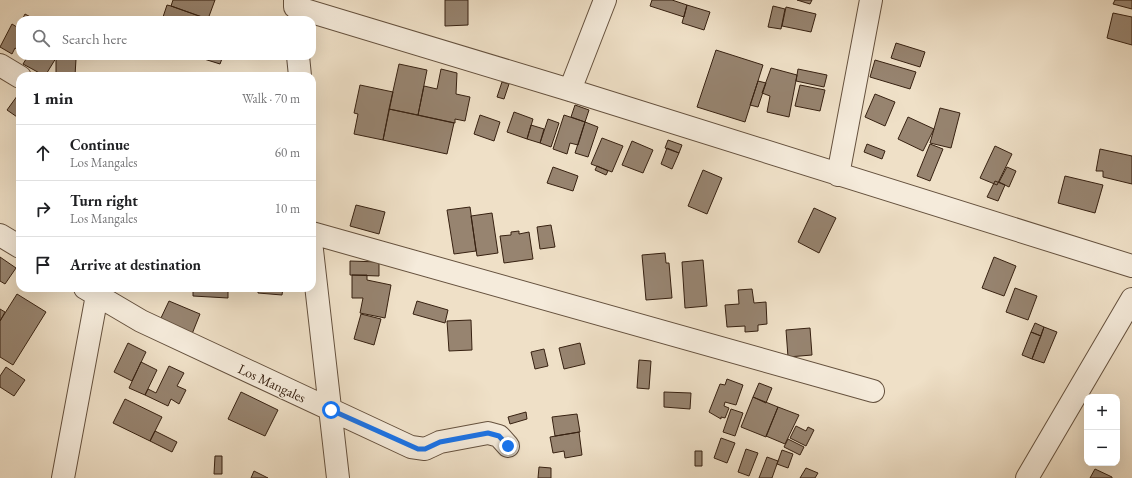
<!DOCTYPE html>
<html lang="en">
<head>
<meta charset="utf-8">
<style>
	:root { --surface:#fff; --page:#f6f6f6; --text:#202124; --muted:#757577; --line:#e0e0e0 }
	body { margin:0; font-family:"EB Garamond",serif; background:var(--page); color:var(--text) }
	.controls { position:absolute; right:12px; bottom:12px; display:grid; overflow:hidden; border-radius:8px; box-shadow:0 4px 16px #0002 }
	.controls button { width:36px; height:36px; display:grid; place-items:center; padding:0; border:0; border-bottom:1px solid var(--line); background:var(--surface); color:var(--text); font:20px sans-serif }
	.stop { position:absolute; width:12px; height:12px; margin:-9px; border:3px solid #1a73e8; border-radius:50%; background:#fff }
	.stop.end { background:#1a73e8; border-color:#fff; box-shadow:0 1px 4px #0008 }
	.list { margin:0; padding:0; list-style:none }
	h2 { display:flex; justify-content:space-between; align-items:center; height:52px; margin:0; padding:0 16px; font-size:17px }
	h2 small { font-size:13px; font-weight:400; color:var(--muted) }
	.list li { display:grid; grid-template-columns:26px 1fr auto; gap:12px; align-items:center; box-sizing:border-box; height:56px; padding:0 16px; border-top:1px solid var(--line) }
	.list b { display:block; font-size:15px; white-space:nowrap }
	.list p { margin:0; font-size:13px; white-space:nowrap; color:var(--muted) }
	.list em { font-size:13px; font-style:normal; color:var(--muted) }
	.icon { flex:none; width:22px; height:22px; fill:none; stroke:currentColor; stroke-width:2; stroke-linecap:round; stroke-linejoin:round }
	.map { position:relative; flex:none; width:1132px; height:478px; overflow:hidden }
	.search { position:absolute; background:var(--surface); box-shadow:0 4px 16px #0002; left:16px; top:16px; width:300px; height:44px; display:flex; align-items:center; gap:10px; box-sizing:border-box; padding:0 14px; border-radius:12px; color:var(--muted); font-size:15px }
	.panel { position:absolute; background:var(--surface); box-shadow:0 4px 16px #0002; left:16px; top:72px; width:300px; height:220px; border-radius:12px }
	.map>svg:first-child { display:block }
	.building { fill:#978470; stroke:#372111 }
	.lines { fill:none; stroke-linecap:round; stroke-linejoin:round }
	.minor-casing { stroke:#65513e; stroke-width:24 }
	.minor { stroke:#f5ebdb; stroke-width:22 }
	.route { stroke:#1a73e8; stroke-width:5 }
	.labels { text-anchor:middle; stroke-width:3; stroke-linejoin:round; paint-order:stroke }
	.street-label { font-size:14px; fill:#372111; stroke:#f5ebdb }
</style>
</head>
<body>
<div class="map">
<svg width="1132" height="478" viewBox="0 0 1132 478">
	<rect width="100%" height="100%" fill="#efe0c7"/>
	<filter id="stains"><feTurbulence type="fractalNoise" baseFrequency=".005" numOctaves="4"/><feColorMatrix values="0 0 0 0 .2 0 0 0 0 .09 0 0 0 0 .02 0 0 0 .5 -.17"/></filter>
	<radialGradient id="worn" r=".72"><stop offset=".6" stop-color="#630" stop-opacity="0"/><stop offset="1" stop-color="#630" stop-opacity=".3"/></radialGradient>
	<path class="building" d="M173,0H215L208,19L171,6Z
		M445,0H468V25L445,26Z
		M652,0H672L687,5L684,17L650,6Z
		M797,0H812L810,4Z
		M1115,0H1132V9L1113,4Z
		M167,5L171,6L210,20H162Z
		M687,5L710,12L704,30L682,23Z
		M773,6L785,9L781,29L768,27Z
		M786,7L816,14L811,32L782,26Z
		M1113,13L1132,17V45L1107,38Z
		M25,14L36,20H22Z
		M12,24L20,29V51L15,48L12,54L0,47Z
		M896,43L925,52L920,67L891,58Z
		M716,50L763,65L745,122L697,107Z
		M28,56H52L56,58L45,76L23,64Z
		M195,56H205L204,59Z
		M205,56H223L220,64L204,59Z
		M56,58L76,59L75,76H56Z
		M875,60L916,72L910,89L870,77Z
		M399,64L427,70L418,115L389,109Z
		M771,68L797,75L789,117L767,112L770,96L762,93Z
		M441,69L457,73L456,94L470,97L465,121L455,119V123L418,115L424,86L437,89Z
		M798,69L827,75L824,87L796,81Z
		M758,81L766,83L758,107L750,105Z
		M502,82L509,84L504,99L497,97Z
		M360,85L393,92L383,140L354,134L358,114L354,113Z
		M800,85L825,90L820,111L795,106Z
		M20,92V119L7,110Z
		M875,94L895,102L885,126L865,117Z
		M575,105L589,110L585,122L571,117Z
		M940,108L960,113L951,148L930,143Z
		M389,109L454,123L447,154L383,140Z
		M514,112L533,119L527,139L507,132Z
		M480,115L500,122L494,141L474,134Z
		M564,115L585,122L578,145L570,143L567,154L553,149Z
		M908,117L934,129L923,151L898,139Z
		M548,119L559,123L551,147L540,143Z
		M585,122L598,127L588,157L575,153Z
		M531,125L544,129L540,143L527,139Z
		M602,138L623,146L612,172L591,164Z
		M668,140L682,145L679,153L665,148Z
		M632,141L653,150L643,173L622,165Z
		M867,144L885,151L882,159L864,152Z
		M930,144L943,149L930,181L917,176Z
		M995,146L1012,154L997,185L980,178Z
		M667,148L679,153L672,169L661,164Z
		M1100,149L1132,156V184L1103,177V171H1096Z
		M597,166L608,171L606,175L595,170Z
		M553,167L578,176L573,191L547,183Z
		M1007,167L1016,171L1009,187L999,182Z
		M703,170L722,178L707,214L688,206Z
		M1065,176L1103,185L1095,213L1058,203Z
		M995,181L1005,185L998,201L987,197Z
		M356,205L385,212L379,234L350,226Z
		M470,207L476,251L454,254L447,210Z
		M814,208L836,218L819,253L798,242Z
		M492,213L498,253L477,256L471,216Z
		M551,225L555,247L540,249L537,227Z
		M519,231V234L529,232L533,259L504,263L500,236L511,235V232Z
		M665,253L666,263H669L672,298L646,300L642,255Z
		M0,257L16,268L5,284L0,281Z
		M994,257L1016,266L1004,296L982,288Z
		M703,260L707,306L685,308L682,262Z
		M350,261L379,262V276L350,275Z
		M352,275H367V280L391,285L385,318L360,313L363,298H352Z
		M193,288H228V298L193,296Z
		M258,288H283L282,295L258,293Z
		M1015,288L1037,296L1028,320L1006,312Z
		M752,289L754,303L766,302L767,324L758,325V331L745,332V326L727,327L725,305L739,304L738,290Z
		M17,294L46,312L13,365L0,357V321Z
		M169,301L200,314L192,334L160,320Z
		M417,301L448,310L445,323L413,314Z
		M0,309L5,312L0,321Z
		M361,314L381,319L374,345L354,339Z
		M471,320L472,350L449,351L447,321Z
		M1035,323L1044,327L1041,336L1031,332Z
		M1044,327L1057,332L1044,363L1032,359Z
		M810,328L812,355L788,357L786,330Z
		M1031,332L1041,336L1032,359L1022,355Z
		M128,343L146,352L132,381L114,372Z
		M580,343L585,364L564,369L559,348Z
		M544,349L548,366L535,369L531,352Z
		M639,360L651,361L649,389L637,388Z
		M141,362L157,370L145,395L129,388Z
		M169,366L184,373L177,386L186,390L179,404L171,399L168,406L145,395L148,389L156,393Z
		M6,367L25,380L14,396L0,387V376Z
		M727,379L743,385L736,405L725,402L724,406L729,408L725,418L721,417V419L709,412L720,384L725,385Z
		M759,383L772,388L766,403L753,397Z
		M241,392L278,410L265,436L228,419Z
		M664,392L691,393L690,409L664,407Z
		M753,397L778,407L766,437L741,427Z
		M125,399L162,417L150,441L113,423Z
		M778,407L799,415L785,444L766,436Z
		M731,409L743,413L735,436L723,432Z
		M526,412L527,419L510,424L508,417Z
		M577,414L580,432L555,436L552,417Z
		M796,426L806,431L808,427L814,430L806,446L790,438Z
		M155,431L177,442L172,452L150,441Z
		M579,432L582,455L565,458L564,451L553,453L550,437Z
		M721,438L735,443L727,463L714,458Z
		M788,439L804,447L800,455L784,447Z
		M746,449L758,453L749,476L738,472Z
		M782,450L793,454L788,468L777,464Z
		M695,451H702V466H695Z
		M215,456H222V474H214Z
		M767,457L778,461L772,478H759Z
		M539,467L551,468V478H538Z
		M806,468L818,473L815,478H800Z
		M1095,469L1112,477V478H1090Z
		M254,471L268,478H251Z"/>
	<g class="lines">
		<defs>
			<path id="minor" d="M295,0V7L570,90L1132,266
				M298,56L300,76
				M0,65L20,77
				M570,90L605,0
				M838,175L871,0
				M312,233L873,391
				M0,235L20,247
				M312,250L338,478
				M85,288L141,321L411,447L425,449L440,442L488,433L499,436L508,446
				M63,478L97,295
				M1027,478L1132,299"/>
		</defs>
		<use href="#minor" class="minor-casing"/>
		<use href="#minor" class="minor"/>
	</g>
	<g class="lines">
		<path class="route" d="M331,410L418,449H425L440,442L488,433L499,436L508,446"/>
	</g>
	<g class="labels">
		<g class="street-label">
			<text transform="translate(272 383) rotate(25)" y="5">Los Mangales</text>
		</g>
	</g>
	<rect width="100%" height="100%" filter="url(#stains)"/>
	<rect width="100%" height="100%" fill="url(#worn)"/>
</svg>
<div class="controls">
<button>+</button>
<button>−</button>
</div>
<div class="stop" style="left:331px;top:410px"></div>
<div class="stop end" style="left:508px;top:446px"></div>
<div class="search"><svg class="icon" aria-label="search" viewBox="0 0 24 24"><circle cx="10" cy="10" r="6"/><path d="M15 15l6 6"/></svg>Search here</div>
<section class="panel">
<h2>1 min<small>Walk · 70 m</small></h2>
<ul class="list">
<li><svg class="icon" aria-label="ahead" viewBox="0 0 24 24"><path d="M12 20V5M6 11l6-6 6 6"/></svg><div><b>Continue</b><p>Los Mangales</p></div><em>60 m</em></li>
<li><svg class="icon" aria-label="right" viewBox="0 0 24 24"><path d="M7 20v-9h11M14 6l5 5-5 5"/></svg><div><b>Turn right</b><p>Los Mangales</p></div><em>10 m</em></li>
<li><svg class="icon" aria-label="arrive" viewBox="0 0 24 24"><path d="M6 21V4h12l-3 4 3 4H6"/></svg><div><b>Arrive at destination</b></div></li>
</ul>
</section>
</div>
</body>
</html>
